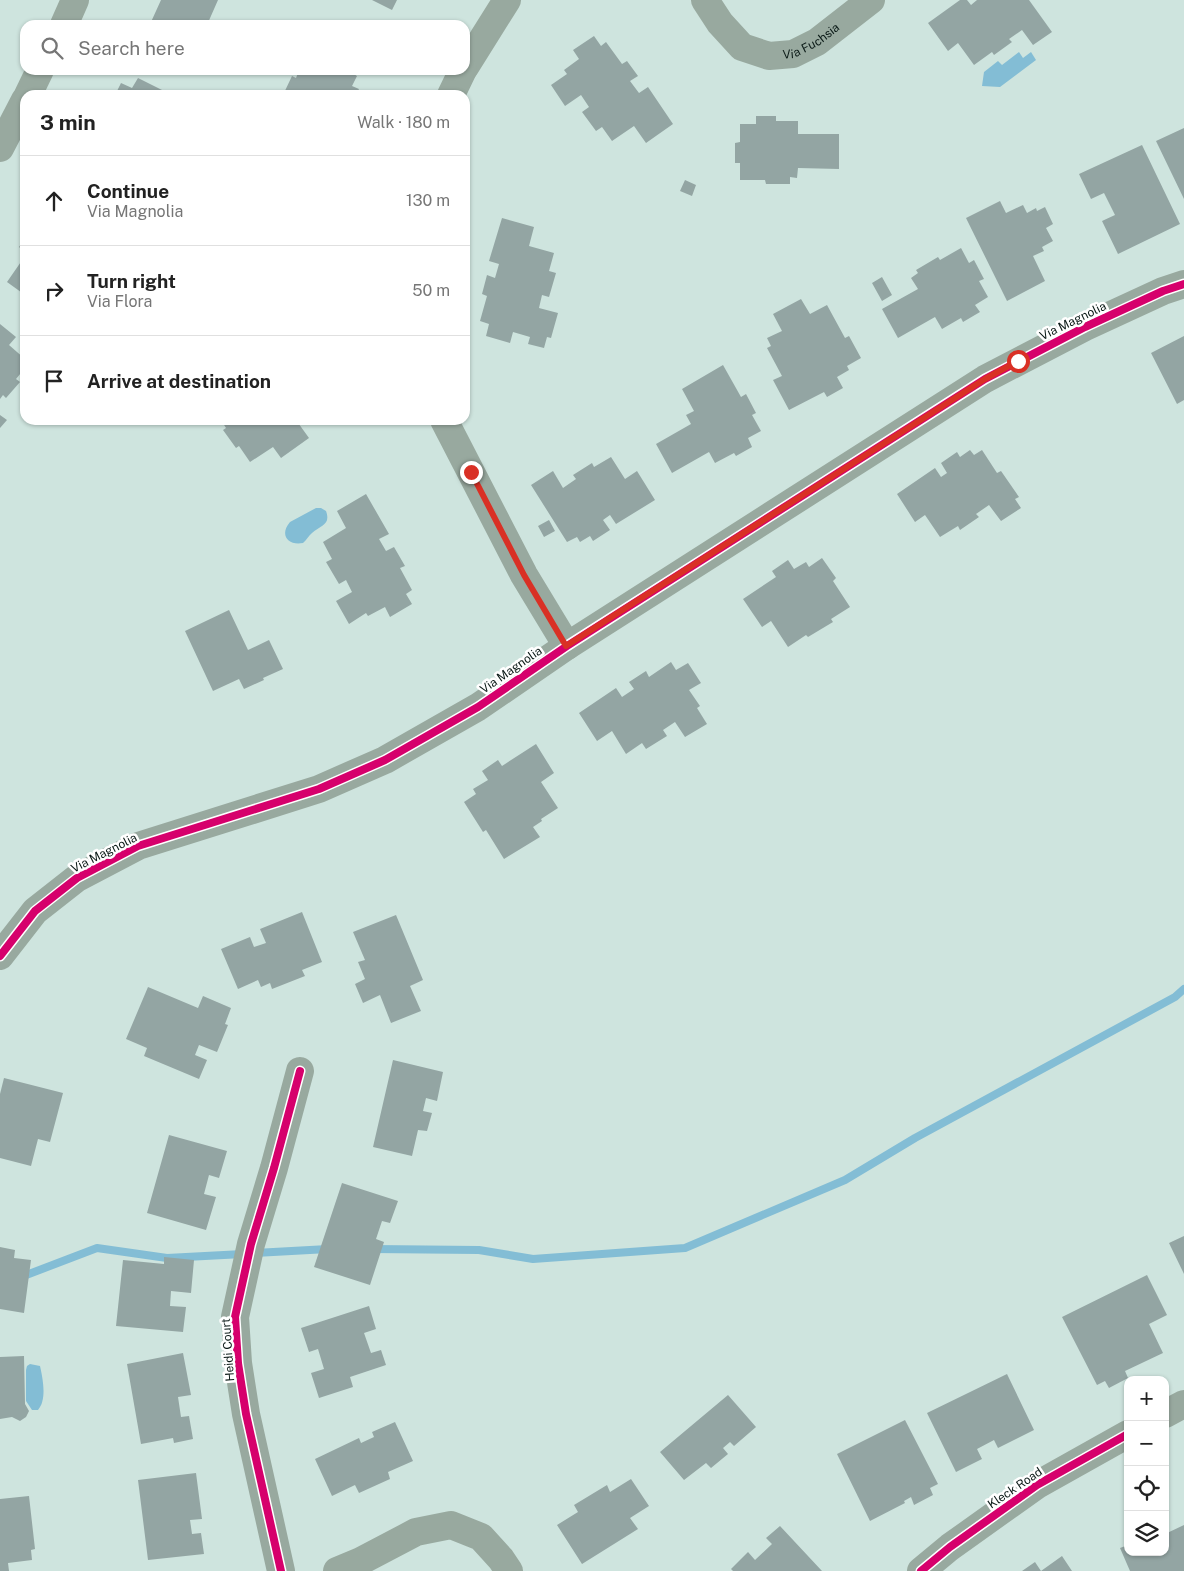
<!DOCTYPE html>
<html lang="en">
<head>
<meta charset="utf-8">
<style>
	:root { --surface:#fff; --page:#f2f2f2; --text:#222; --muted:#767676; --line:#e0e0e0 }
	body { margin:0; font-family:"Public Sans",sans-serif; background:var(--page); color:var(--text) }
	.controls { position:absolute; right:15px; bottom:15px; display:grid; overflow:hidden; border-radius:10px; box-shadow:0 1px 4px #0004 }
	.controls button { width:45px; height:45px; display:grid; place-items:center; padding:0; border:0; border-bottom:1px solid var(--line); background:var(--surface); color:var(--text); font:25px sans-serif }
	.stop { position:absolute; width:15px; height:15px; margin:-11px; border:4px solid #d93025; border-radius:50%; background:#fff }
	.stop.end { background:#d93025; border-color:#fff; box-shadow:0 1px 5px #0008 }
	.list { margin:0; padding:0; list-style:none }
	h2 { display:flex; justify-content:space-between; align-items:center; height:65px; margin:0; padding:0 20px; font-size:21px }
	h2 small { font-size:16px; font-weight:400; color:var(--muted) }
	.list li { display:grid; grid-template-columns:32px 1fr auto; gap:15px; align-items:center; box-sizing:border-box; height:90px; padding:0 20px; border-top:1px solid var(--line) }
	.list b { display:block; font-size:19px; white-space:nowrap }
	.list p { margin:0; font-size:16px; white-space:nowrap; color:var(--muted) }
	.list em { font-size:16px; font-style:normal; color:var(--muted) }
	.icon { flex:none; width:28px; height:28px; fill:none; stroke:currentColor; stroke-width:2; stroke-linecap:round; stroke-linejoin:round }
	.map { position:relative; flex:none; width:1184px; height:1571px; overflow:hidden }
	.search { position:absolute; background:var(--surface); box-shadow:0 1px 4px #0004; left:20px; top:20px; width:450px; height:55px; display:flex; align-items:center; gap:12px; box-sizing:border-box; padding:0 18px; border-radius:15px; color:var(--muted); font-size:19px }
	.panel { position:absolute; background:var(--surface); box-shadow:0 1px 4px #0004; left:20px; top:90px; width:450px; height:335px; border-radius:15px }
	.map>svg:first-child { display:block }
	.water { fill:#83bdd5 }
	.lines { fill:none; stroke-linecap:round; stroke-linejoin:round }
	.stream { stroke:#83bdd5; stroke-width:8 }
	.building { fill:#93a5a3 }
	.minor { stroke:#98a99f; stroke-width:28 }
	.cycleway-casing { stroke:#fff; stroke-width:11 }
	.cycleway { stroke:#d6006c; stroke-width:8 }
	.route { stroke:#d93025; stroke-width:6 }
	.labels { text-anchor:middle; stroke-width:5; stroke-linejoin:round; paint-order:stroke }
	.street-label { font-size:12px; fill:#0a1916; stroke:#fff }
</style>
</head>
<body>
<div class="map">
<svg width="1184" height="1571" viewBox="0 0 1184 1571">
	<rect width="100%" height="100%" fill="#cee4de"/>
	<path class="water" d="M1019,52L1023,58L1031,52L1036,60L1000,87L982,86L984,72L998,61L1002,65Z
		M316,508H321L326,511C331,525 321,525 312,533C308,536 307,540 303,543C288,546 279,535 290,522Z
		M30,1364L40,1366C43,1379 47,1400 38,1410H32L26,1401V1370L27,1366Z"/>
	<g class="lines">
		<path class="stream" d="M372,1249L479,1250L533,1259L685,1248L845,1180L915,1138L1175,997L1184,989
			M255,1253L328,1249
			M21,1277L97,1248L167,1258L243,1254"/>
	</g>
	<path class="building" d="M161,0H218L207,25H157L151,22Z
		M372,0H397L392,10Z
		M960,0H967L971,5L977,0H1029L1052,32L1033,45L1022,30L1009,39L1012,42L994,55L992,52L974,65L958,43L948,51L928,23Z
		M594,36L601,46L606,42L622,64L627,61L638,76L630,81L639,93L648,87L673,124L646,143L634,126L612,141L602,127L596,131L582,112L589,107L581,95L565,106L551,85L567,74L564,70L579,59L573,50Z
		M299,70H353L352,73L357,76L352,86L359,89L356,95H283L292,76L296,78Z
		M138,78L172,95H115L121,83L132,88Z
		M756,116H776V121H798V134H839V169L798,168L797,178L790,177V184H766L765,180H740V163H735V143L740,142V124H756Z
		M1184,128V199L1156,141Z
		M1142,145L1180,224L1118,254L1102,221L1115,215L1104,193L1091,199L1079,174Z
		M685,180L696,185L692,196L680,191Z
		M1000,201L1006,213L1023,205L1027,213L1036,208L1037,211L1045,207L1053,224L1046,228L1053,241L1042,247L1044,251L1033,256L1045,281L1007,301L966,218Z
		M502,218L534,227L529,246L554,253L549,271L556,273L549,297L542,295L539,308L558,313L551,338L547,337L544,348L528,344L530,337L513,332L510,343L486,336L489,324L480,321L487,296L482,294L487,275L495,278L499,264L489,261Z
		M25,238V252L19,247Z
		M961,248L969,263L974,260L984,279L979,281L988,297L975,305L980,312L963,322L961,318L942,329L935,317L898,338L882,309L918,289L911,278L918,273L916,270L938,257L940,260Z
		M25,256V295L7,282Z
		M882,277L892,295L882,301L872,283Z
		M801,299L810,314L827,305L845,338L849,336L861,358L847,366L849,370L837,377L843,388L827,397L824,392L789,410L773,380L782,376L767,348L771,346L767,338L782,331L773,314Z
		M0,324L16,337L9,345L25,359V368L16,379L20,382L6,398L3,395L0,399Z
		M1184,336V400L1177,404L1151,353Z
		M723,365L741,397L746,394L756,413L752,415L761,431L748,438L752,447L736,456L734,453L715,463L709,452L672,473L656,444L691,424L686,415L694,411L682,389Z
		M0,415L7,420L0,428Z
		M221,420H296L309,438L281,458L273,447L250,462L239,446L236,448L223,430L226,428Z
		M970,450L974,455L982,450L997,473L1001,471L1019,497L1015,499L1021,508L1001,521L989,505L976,514L979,517L960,530L958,526L940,537L925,515L915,522L897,494L935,468L941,477L947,473L941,463L957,452L960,457Z
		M611,457L625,479L637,471L655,500L616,524L610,515L603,520L610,530L593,541L590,536L580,542L577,537L567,542L531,485L553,471L563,488L576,479L573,475L592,463L594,467Z
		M366,494L389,534L379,539L386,551L394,547L405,566L400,568L412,590L406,594L412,604L390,617L385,607L368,616L366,613L349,624L336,601L352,592L346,580L339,584L326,562L332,559L323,542L346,528L337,511Z
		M549,520L555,531L544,537L538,526Z
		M822,558L836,578L833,581L850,607L831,619L833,622L808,637L806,635L788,647L771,621L762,627L743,599L776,577L772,571L788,560L794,569L806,562L809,567Z
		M229,610L248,650L269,640L283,669L263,678L264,680L244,689L239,679L213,691L185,631Z
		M671,662L676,670L688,663L701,683L689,690L700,706L697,708L707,724L685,737L675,722L663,730L667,736L646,749L642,743L626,754L612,731L597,741L579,713L616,688L622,697L634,689L629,682L646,671L649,677Z
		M536,744L554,773L541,782L558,808L541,819L542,821L533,827L540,837L504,859L486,830L483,832L464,802L476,794L473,789L488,780L482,771L498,760L502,766Z
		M302,912L322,962L302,970L305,976L272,989L270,983L261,987L258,980L238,989L221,949L250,937L254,947L266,943L260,929Z
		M396,915L423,980L410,986L421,1011L391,1023L380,995L363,1003L355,984L365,979L358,962L365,960L353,932Z
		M148,987L198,1008L203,996L231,1008L225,1024L228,1025L217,1052L199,1045L195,1055L207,1060L199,1079L144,1056L147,1048L126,1039Z
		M393,1060L443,1072L437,1101L426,1098L423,1111L432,1113L427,1131L418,1130L412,1156L373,1147Z
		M4,1078L63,1093L50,1142L38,1139L31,1166L0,1158V1094Z
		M169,1135L227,1151L219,1178L209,1175L204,1194L216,1197L206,1230L147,1213Z
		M342,1183L398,1201L390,1223L382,1221L376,1239L384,1242L370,1285L314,1267Z
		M1184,1236V1274L1169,1243Z
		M0,1247L15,1250L14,1258L31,1260L24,1313L0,1309Z
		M164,1257L194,1260L191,1293L171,1291L170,1306L186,1307L183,1332L116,1326L123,1260L164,1264Z
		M1147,1275L1167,1315L1149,1324L1163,1353L1125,1371L1128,1378L1109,1388L1105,1381L1097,1385L1062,1317Z
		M369,1306L376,1329L364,1333L371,1353L381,1350L386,1365L350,1377L353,1387L319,1398L311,1373L324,1369L318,1349L309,1352L301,1328Z
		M183,1353L191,1395L178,1397L181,1417L189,1416L193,1439L174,1443L173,1438L141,1444L127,1364Z
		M24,1356L25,1404L29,1411L26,1417L20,1421L12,1417L0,1419V1357Z
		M1007,1374L1034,1430L998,1448L994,1440L977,1449L982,1459L956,1472L927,1413Z
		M728,1395L756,1427L734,1446L730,1442L723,1448L728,1454L711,1468L706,1463L684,1480L660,1452Z
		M905,1420L938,1484L930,1488L933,1495L914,1505L911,1497L904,1501L905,1503L870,1521L837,1454Z
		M395,1422L413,1461L388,1472L390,1479L359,1493L355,1485L332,1496L315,1459L359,1438L361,1443L374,1437L372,1432Z
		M196,1473L202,1519L190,1520L192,1534L201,1533L204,1554L148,1560L138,1480Z
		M631,1479L649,1506L630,1518L638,1529L582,1564L557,1525L578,1512L574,1505L607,1485L610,1492Z
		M29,1496L35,1549L31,1550L32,1560L8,1563L9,1571H0V1499Z
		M1184,1525V1571H1130L1120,1548L1128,1545V1552H1165V1534Z
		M780,1526L822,1571H733L731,1569L748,1552L755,1560L772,1544L766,1538Z
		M1062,1556L1072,1571H1022L1035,1562L1041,1571Z"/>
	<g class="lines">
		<g class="minor">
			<path id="s1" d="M705,0L720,23L742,47L769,56L793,54L817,42L871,0"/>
			<path d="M64,25L75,0"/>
			<path d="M465,67L507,0"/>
			<path d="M28,95L40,70"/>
			<path d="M451,95L463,70"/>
			<path d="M0,148L25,100"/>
			<path d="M444,420L524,575L567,646"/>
			<path d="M0,956L35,911L77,878L138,846L319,789L385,760L478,707L567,646L985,379L1085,327L1163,291L1184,284"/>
			<path d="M1165,1414L1184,1404"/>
			<path d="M281,1571L246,1414L238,1363L235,1317L251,1244L274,1168L300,1071"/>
			<path d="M337,1571L361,1561L416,1532L451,1525L481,1537L501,1559L509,1571"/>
			<path d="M921,1571L950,1547L1037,1485L1128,1434"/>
		</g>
		<defs>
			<path id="cycleway" d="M0,956L35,911L77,878L138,846L319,789L385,760L478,707L567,646L985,379L1085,327L1163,291L1184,284
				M281,1571L246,1414L238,1363L235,1317L251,1244L274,1168L300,1071
				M921,1571L950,1547L1037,1485L1128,1434"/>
		</defs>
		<use href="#cycleway" class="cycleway-casing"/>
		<use href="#cycleway" class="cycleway"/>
	</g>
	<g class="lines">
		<path class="route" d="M471,472L524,575L566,646L985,379L1018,361"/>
	</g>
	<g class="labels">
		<g class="street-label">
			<text dy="4" stroke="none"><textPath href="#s1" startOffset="134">Via Fuchsia</textPath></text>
			<text transform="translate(1073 321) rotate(-26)" y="4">Via Magnolia</text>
			<text transform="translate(511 670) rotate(-35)" y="4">Via Magnolia</text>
			<text transform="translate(104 853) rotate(-27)" y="4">Via Magnolia</text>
			<text transform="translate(228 1350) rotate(-94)" y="4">Heidi Court</text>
			<text transform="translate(1015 1488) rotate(-34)" y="4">Kleck Road</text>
		</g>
	</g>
</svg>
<div class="controls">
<button>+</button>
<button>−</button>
<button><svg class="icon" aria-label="locate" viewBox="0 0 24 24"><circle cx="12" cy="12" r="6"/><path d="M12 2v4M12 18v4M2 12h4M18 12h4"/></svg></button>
<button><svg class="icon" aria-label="layers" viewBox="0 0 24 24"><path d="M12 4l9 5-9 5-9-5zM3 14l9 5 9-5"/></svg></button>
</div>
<div class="stop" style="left:1018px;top:361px"></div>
<div class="stop end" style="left:471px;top:472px"></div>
<div class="search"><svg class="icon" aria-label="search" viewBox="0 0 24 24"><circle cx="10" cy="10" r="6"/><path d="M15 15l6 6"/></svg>Search here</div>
<section class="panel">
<h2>3 min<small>Walk · 180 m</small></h2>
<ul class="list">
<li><svg class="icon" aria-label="ahead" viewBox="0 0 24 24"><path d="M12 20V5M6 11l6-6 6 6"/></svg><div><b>Continue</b><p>Via Magnolia</p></div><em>130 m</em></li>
<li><svg class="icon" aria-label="right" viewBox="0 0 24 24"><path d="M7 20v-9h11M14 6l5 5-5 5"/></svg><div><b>Turn right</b><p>Via Flora</p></div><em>50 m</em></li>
<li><svg class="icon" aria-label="arrive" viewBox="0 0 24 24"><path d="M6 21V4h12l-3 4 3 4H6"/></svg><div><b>Arrive at destination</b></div></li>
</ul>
</section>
</div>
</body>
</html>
